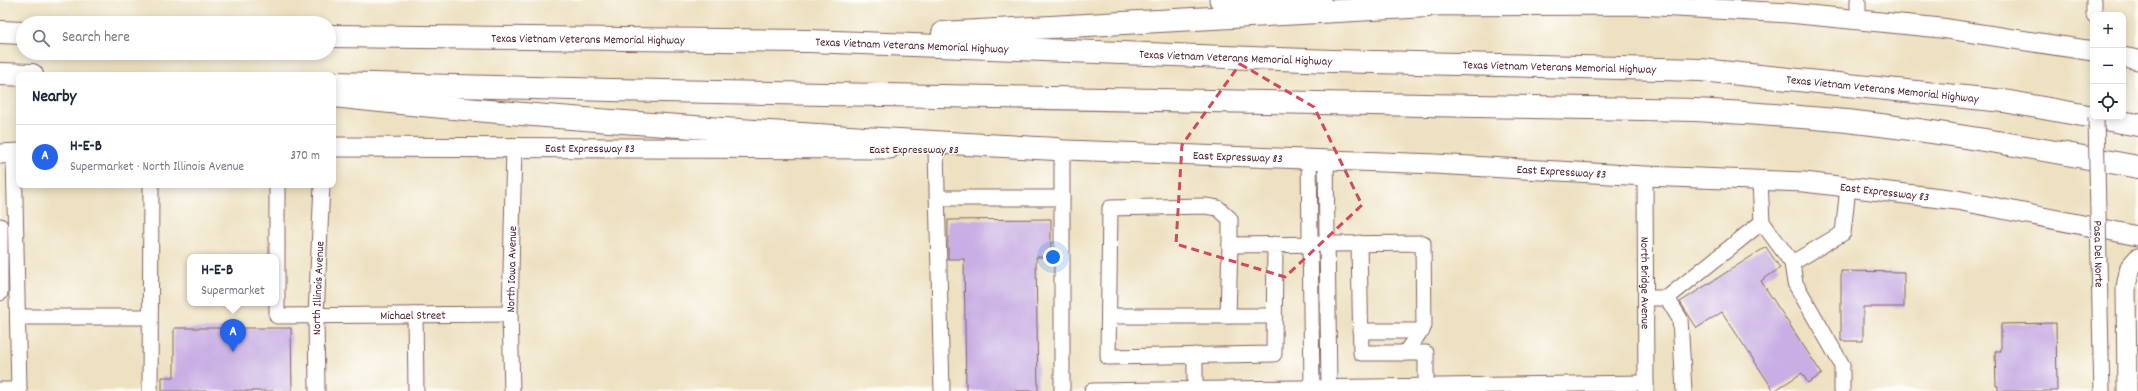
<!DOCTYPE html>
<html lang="en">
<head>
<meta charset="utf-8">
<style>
	:root { --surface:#fff; --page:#f6f6f7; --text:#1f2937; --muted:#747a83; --line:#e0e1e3; --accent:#2563eb }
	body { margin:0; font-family:Dekko,sans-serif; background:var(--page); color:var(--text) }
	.controls { position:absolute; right:12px; top:12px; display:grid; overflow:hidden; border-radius:8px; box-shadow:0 2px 10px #0003 }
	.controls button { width:36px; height:36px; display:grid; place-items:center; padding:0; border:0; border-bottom:1px solid var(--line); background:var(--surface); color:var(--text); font:20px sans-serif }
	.you { position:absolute; left:1053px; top:257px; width:14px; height:14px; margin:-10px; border:3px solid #fff; border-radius:50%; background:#1a73e8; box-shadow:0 0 0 6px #1a73e833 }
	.badge { display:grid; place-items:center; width:26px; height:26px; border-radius:50%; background:var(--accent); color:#fff; font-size:13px; font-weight:700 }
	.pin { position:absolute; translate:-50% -33px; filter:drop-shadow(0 1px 2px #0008) }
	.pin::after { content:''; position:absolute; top:21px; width:14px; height:12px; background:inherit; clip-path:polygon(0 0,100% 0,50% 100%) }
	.popup { position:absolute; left:187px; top:254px; width:92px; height:52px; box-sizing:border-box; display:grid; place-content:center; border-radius:8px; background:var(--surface); filter:drop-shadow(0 1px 3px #0005); font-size:13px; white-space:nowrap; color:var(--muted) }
	.popup b { font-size:15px; color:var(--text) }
	.popup::after { content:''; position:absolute; left:50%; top:100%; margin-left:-8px; border:8px solid transparent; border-top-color:var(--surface) }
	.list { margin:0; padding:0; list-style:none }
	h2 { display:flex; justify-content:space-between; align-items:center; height:52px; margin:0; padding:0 16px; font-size:17px }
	h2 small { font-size:13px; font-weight:400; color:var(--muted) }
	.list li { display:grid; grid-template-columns:26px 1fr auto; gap:12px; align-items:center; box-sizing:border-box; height:64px; padding:0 16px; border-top:1px solid var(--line) }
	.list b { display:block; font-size:15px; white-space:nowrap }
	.list p { margin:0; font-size:13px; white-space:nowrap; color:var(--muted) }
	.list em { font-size:13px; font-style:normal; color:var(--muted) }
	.icon { flex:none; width:22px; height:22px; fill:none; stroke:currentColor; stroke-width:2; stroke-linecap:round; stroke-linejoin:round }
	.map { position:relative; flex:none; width:2138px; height:391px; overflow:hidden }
	.search { position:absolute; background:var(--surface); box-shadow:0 2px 10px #0003; left:16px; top:16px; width:320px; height:44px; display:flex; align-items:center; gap:10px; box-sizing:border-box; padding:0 14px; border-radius:22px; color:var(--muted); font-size:15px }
	.panel { position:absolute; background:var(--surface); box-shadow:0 2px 10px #0003; left:16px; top:72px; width:320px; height:116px; border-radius:8px }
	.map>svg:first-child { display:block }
	.building { fill:#c8aee4 }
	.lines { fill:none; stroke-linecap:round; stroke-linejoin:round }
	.minor-casing { stroke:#836360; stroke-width:17 }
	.major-casing { stroke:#836360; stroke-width:21 }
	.highway-casing { stroke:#836360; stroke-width:24 }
	.minor { stroke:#fff; stroke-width:15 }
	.major { stroke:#fff; stroke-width:19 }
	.highway { stroke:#fff; stroke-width:22 }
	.minor-bridge-casing { stroke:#836360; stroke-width:17; stroke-linecap:butt }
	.minor-bridge { stroke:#fff; stroke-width:15 }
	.marked { fill:none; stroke:#d1495b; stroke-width:3; stroke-dasharray:8 5; stroke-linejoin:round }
	.labels { text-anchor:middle; stroke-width:3; stroke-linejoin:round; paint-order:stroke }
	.street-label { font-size:12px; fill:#4a1f2b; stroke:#fdfcf7 }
</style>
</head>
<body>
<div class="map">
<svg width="2138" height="391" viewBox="0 0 2138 391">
	<rect width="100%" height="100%" fill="#fdfcf7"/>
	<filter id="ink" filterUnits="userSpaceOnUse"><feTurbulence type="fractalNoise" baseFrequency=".025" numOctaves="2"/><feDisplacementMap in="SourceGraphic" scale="8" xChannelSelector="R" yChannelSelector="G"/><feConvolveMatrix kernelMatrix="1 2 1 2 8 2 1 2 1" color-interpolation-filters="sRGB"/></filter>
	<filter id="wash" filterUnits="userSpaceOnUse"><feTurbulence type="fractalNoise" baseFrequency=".012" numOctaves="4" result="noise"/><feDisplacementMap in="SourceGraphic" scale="16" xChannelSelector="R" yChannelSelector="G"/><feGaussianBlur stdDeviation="0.9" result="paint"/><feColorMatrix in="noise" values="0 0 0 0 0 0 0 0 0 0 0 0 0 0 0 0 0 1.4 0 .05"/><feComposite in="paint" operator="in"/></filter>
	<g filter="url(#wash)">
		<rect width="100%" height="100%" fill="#ede1c1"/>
		<g id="blocks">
			<path class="building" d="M1051,219V257H1036L1038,391H966L964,259H948V220Z
				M1766,247L1780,268L1761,281L1822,374L1808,383L1802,373L1774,391L1722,312L1697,328L1680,302Z
				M1841,271L1904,272V307H1863V341H1841Z
				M2056,323L2057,391H1998V386H1996L1995,351H2001V324Z
				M174,328H291L292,391H162V377H174Z"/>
		</g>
	</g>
	<g filter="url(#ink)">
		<use href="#blocks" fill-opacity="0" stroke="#836360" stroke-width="1"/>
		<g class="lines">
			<defs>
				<g id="minor">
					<path d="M1858,0V20"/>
					<path d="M2094,0V15"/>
					<path d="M936,149L942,391"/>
					<path d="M14,153L19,391"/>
					<path d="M1309,159L1312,387"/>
					<path d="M1326,160L1329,386"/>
					<path id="s1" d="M1645,176L1646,391"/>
					<path id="s2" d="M277,185V316L510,314"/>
					<path d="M938,198H1062"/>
					<path d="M1762,222L1792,263L1795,283L1842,365V391"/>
					<path d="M0,226V293"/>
					<path d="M1359,243L1361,353H1426V385"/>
					<path d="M1275,244L1274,354L1108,357L1110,208L1205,206L1218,208L1230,219V245L1423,243L1424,326L1405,353"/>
					<path d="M1792,263L1843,233L1848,187"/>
					<path d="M1646,298H1667L1762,222L1760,180"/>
					<path d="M1667,298L1680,319L1684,391"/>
					<path d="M415,315L416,391"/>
					<path d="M1109,316H1274"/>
					<path d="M1228,316L1230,245"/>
					<path d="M18,317H150"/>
					<path d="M1360,331H1422"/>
					<path d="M1195,355V389"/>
					<path d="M2101,356L2102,391"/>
					<path d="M0,390H19"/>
					<path d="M150,391L151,185"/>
					<path id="s3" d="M317,391L316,316L322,185"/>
					<path id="s4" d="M512,391L510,314L514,148"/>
					<path d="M1062,391V150"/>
					<path d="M1092,391L1646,383"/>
				</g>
				<g id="major">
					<path d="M1219,0L1322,3"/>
					<path d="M1413,6L1638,5L1789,13L1941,28L2093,51"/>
					<path d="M2123,57L2138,60"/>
					<path id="s5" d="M333,147L890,149"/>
					<path id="s6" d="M1040,149L1435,164L1645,176L1804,182L1957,200L2138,236"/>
					<path d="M0,154L19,153"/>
					<path d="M2127,391L2126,287L2130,267L2138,258"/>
				</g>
				<g id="highway">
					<path d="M0,32L23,33"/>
					<path d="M943,33L1427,6"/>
					<path id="s7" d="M329,36L809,41L1332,61L1701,70L2004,101L2138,125"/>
					<path d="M0,74L32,75"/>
					<path d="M333,83L611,90L1696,110C1746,113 1797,116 1847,121C1945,132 2041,149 2138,167"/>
					<path d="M333,96C573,122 814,135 1055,149"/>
				</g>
			</defs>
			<use href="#minor" class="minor-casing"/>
			<use href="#major" class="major-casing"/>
			<use href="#highway" class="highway-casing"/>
			<use href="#minor" class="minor"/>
			<use href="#major" class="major"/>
			<use href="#highway" class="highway"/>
			<defs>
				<g id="minor-bridge">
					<path id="s8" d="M2096,117L2101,356"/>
				</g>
			</defs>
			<use href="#minor-bridge" class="minor-bridge-casing"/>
			<use href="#minor-bridge" class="minor-bridge"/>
		</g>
	</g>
	<path class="marked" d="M1240,64L1314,107L1362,205L1285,277L1176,244L1182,145Z"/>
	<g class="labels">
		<g class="street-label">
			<text dy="4" stroke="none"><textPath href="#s7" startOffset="259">Texas Vietnam Veterans Memorial Highway</textPath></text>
			<text dy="4" stroke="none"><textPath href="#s7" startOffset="583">Texas Vietnam Veterans Memorial Highway</textPath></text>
			<text dy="4" stroke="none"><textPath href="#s7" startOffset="907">Texas Vietnam Veterans Memorial Highway</textPath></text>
			<text dy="4" stroke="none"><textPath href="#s7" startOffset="1231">Texas Vietnam Veterans Memorial Highway</textPath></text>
			<text dy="4" stroke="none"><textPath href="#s7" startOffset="1555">Texas Vietnam Veterans Memorial Highway</textPath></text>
			<text dy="4" stroke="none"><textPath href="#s5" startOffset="257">East Expressway 83</textPath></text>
			<text x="914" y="153">East Expressway 83</text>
			<text dy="4" stroke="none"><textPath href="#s6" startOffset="198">East Expressway 83</textPath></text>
			<text dy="4" stroke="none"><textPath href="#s6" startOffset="522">East Expressway 83</textPath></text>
			<text dy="4" stroke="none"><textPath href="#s6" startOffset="846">East Expressway 83</textPath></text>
			<text dy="4" stroke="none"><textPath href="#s8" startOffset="137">Pasa Del Norte</textPath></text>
			<text dy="4" stroke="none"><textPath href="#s4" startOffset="122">North Iowa Avenue</textPath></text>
			<text dy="4" stroke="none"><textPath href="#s1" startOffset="107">North Bridge Avenue</textPath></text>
			<text dy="4" stroke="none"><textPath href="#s3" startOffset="103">North Illinois Avenue</textPath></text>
			<text dy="4" stroke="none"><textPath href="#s2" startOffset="267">Michael Street</textPath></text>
		</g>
	</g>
</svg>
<div class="controls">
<button>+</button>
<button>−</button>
<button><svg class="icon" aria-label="locate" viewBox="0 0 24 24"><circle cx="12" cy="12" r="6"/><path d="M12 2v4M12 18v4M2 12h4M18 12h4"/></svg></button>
</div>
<div class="you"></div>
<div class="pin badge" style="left:233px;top:352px">A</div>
<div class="popup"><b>H-E-B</b>Supermarket</div>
<div class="search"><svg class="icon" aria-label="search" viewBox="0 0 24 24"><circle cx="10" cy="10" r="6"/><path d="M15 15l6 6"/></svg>Search here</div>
<section class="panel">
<h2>Nearby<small></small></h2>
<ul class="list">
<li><span class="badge">A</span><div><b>H-E-B</b><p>Supermarket · North Illinois Avenue</p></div><em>370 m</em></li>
</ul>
</section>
</div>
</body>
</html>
